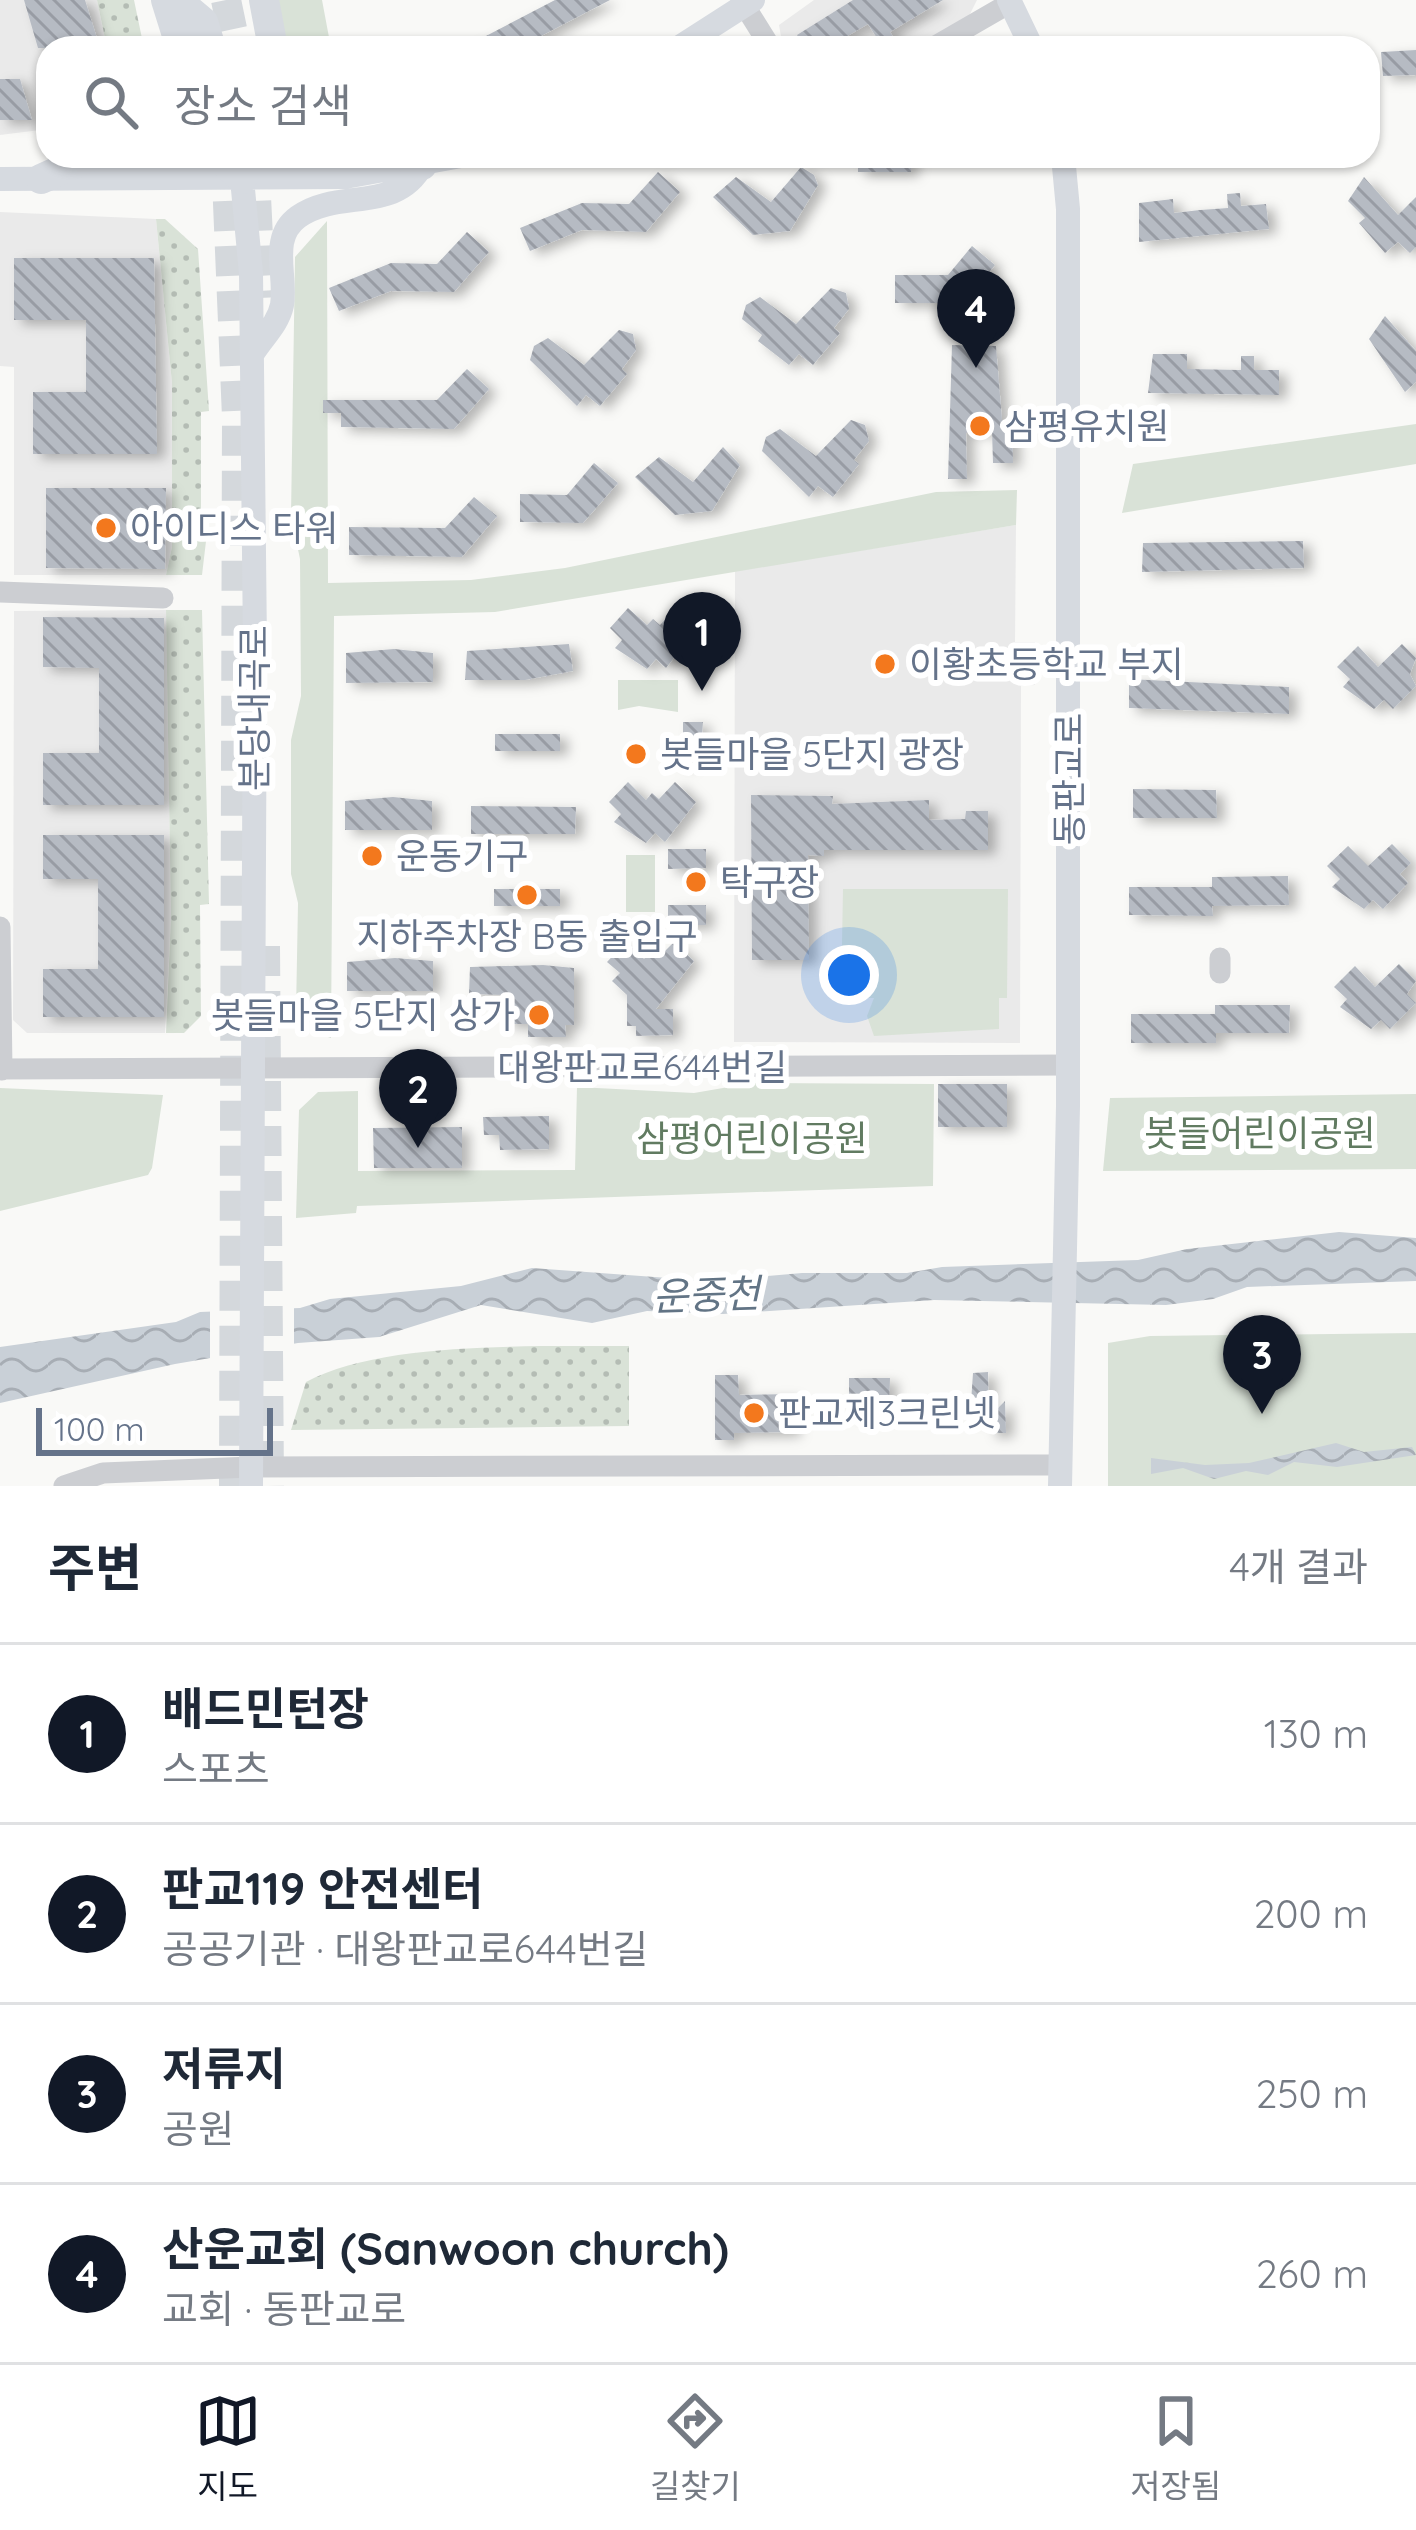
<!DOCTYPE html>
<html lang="ko">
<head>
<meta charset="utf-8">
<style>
	:root { --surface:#fff; --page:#f6f6f7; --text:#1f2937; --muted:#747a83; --line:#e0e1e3; --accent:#111827 }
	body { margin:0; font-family:Quicksand,"Noto Sans KR",sans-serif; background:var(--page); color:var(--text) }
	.scale { position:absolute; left:36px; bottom:30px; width:237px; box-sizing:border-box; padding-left:12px; border:6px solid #65738a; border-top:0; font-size:33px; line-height:42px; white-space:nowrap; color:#65738a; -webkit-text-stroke:9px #fff; paint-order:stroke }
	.you { position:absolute; left:849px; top:975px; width:42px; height:42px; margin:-30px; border:9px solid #fff; border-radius:50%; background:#1a73e8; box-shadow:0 0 0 18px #1a73e833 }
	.badge { display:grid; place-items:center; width:78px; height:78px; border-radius:50%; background:var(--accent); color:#fff; font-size:39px; font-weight:700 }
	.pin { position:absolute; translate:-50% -99px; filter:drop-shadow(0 3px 6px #0008) }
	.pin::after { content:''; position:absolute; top:63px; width:42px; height:36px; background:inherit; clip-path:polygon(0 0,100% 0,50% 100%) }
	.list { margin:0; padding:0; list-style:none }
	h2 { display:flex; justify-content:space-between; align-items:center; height:156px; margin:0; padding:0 48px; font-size:51px }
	h2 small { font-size:39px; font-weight:400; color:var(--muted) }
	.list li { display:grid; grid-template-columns:78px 1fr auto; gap:36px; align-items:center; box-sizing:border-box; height:180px; padding:0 48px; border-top:3px solid var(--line) }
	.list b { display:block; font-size:45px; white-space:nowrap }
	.list p { margin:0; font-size:39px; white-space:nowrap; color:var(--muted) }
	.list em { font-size:39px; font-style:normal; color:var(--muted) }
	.icon { flex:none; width:66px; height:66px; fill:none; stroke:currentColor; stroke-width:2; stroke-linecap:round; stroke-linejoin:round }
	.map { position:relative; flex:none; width:1416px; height:1486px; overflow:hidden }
	.search { position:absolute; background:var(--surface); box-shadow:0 3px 9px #0004; left:36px; right:36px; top:36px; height:132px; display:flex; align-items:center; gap:30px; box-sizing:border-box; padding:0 42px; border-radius:36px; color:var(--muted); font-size:45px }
	.sheet { height:876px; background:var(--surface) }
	nav { display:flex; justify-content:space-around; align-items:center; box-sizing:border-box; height:168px; border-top:3px solid var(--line); background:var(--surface); font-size:33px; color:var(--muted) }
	nav a { display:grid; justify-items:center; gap:6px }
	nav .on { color:var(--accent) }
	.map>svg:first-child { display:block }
	.built { fill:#eaeaea }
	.grass { fill:url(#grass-dots) }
	.park { fill:#d9e2d7 }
	.water { fill:url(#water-waves) }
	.pier { fill:#f9f9f7 }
	.building { fill:url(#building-back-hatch); filter:url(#shadow) }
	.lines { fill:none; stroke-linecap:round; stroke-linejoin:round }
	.highway-tunnel { stroke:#d4d8dc; stroke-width:30; stroke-dasharray:30 15; stroke-linecap:butt }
	.minor { stroke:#ccced2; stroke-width:21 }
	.major { stroke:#d6dae0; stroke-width:24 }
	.highway { stroke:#d6dae0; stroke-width:30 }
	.poi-dot { fill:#f3781d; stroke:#fff; stroke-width:4.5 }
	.labels { text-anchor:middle; stroke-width:12; stroke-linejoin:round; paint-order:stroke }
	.poi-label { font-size:36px; fill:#65738a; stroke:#fff; text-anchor:start }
	.street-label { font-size:36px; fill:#65738a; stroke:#fff }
	.park-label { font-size:36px; fill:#617b61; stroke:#fff }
	.water-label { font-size:39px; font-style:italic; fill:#627485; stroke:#fff }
</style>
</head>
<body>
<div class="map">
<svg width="1416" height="1486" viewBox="0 0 1416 1486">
	<defs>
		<pattern id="grass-dots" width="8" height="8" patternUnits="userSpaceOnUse" patternTransform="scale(3)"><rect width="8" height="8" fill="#d9e2d7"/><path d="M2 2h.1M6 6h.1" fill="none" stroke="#b4bcb4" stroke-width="1.8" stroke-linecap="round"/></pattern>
		<pattern id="water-waves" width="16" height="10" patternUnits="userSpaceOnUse" patternTransform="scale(3)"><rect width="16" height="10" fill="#c9d0d7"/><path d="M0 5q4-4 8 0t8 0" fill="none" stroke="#a7adb4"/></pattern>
		<pattern id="building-back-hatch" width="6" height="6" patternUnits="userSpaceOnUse" patternTransform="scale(3)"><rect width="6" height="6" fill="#b6bbc3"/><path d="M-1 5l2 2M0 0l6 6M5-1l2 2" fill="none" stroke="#989ca4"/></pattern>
		<filter id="shadow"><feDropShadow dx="8" dy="4.5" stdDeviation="6" flood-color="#0004"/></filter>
	</defs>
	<rect width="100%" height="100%" fill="#f9f9f7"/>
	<path class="built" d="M0,0H97L107,48H48V129L0,135Z
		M814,0H977L969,16L916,48H783L779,25Z
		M0,212L156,219L172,383V547L166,575H14V367L0,366Z
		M1016,525L1015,642H1035V685L1021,686L1020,1043L734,1042L735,571Z
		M166,610L171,917L165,1033H27L13,1020L14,611Z"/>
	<path class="grass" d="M97,0H134L144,48H107Z
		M156,219H165L198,249L209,411L201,412V515L209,516L202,575H166L172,547V383Z
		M166,610H202L209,904L200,905L201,1016L184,1033H166L171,917Z
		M629,1346V1426L291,1430L306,1382C384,1340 538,1347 629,1346Z"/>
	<path class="park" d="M274,0H322L331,48H283Z
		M327,221L328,583L471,580L565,568L936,492L1017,490L1016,525L495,612L334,616L331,1038L303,1029L296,1012L298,903L291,874V740L301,696L300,559L291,516L295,257Z
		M1416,424V464L1122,513L1133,464Z
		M618,680H678V712L639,706L618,710Z
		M626,855H655V912H626Z
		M843,889H1008L1007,998H999V1029L874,1036L867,1016L874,998H841Z
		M752,1083L934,1084L933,1186L357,1206L356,1213L296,1218L299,1110L318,1092L358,1091V1171L575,1170L577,1087L694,1093Z
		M0,1088L163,1095L152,1168L148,1175L0,1211Z
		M1416,1094V1169L1103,1171L1110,1098Z
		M1416,1333V1486H1108V1343L1150,1336Z"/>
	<path class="water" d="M1339,1232L1416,1238V1281L1247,1287L1213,1299L1166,1305L934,1300L723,1314L647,1311L592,1323L481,1305L379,1337L298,1343L175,1364L0,1403V1347L176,1322L200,1312L300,1308L330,1299L461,1286L532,1268L709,1281L802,1273H907L942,1267L1138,1260L1187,1249Z
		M1336,1443L1364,1452L1412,1447L1416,1455L1337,1467L1294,1462L1268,1475L1246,1471L1214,1479L1183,1468L1151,1474V1458L1205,1465L1249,1463Z"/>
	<path class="pier" d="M294,1302V1350L210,1364V1305Z"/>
	<path class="building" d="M24,0H85L100,48H38Z
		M555,0H610L518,48H463Z
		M853,0H943L890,32L894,38L882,46L868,24L844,38L850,48H805L797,35Z
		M1416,50V75L1383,76L1381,52Z
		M0,79H20L32,120H0Z
		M858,156H911V172H858Z
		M801,167L814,175L818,185L790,231L753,235L713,197L736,177L771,202Z
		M658,172L680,192L646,232L582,230L530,251L520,228L582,203L629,204Z
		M1364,177L1398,215L1416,197V247L1410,253L1398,242L1385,253L1359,223L1365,218L1348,201Z
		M1240,193L1241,206L1266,204L1269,229L1139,242V203L1173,199L1174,213L1200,210L1228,208L1227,194Z
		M467,232L489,252L454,292L391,291L339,311L329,288L391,263L437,264Z
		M972,246L995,265L964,303H895V275H948Z
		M14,258H154L157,454H33V392H86V320H14Z
		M831,288L846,293L849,309L834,328L840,333L813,365L799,354L789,365L758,341L762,335L742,319L746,305L760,297L796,324Z
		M1385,316L1416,351V382L1405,392L1369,339Z
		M619,330L633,334L636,350L622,369L627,374L600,406L586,395L577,406L530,360L534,346L548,338L584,365Z
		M952,345L996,346L1002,420H1012L1013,463H993L992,431L966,432L967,479H948Z
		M1153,354H1187V369L1241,370V356H1254V370H1279V395L1148,393Z
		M467,369L489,389L454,429L341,427V413H323V400H437Z
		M851,420L865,425L869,441L854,460L859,464L833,497L818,486L809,497L762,451L766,437L780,429L816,456Z
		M723,447L740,465L712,511L675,515L635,477L659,457L693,482Z
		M594,463L618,483L583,523L520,522V494L567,495Z
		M46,488H166L165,569L46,568Z
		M474,497L497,516L462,557L349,555V527L445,528Z
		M1303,541L1304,568L1142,572L1143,543Z
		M628,608L647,625L653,619L660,625L676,608L697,628L666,668L656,659L647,669L615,648L622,640L610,628Z
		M43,617L164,618V805H43V753H99V668L43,667Z
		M569,644L573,671L525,680H465L467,651Z
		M1402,644L1416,658L1410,674L1416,686L1393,709L1384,700L1374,709L1343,687L1350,679L1337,667L1358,646L1378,667Z
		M394,649L433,653V682L346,683V653Z
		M1129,679L1289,687V714L1129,708Z
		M683,722H703L701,747L683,766L671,755L683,743Z
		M495,734H560V751H495Z
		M628,782L646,800L652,793L659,799L675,782L696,802L665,842L655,833L646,843L614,822L621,814L609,802Z
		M1133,789L1216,790L1217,818H1133Z
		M751,795L833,796L832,804L929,800V820L965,819L966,811H988V850H824V856L808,855L809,960H752Z
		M393,797L432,801V830H345V801Z
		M471,806L576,807L575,834H471Z
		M43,835H164V1017H43V969H98V879H43Z
		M1392,844L1411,863L1400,874L1408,883L1383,909L1373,900L1364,909L1332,887L1340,879L1327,866L1348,846L1368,866Z
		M668,849H706V868L668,869Z
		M1288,876L1289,905L1212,906L1213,916L1129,915V887H1212V877Z
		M494,889H560V906H494Z
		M668,905H706V925H668Z
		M626,942L644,959L651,952L658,958L674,942L694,961L656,1009H673V1035L636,1036V1026H627V995L612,981L620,973L607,962Z
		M395,958L433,961V991H347V962Z
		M1399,964L1416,981L1407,994L1416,1003L1390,1029L1381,1020L1371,1029L1340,1007L1347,999L1334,987L1355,966L1375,987Z
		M543,965L574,968V1025H565L566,1037H528V1024H505V995L469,994L470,967Z
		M1215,1005H1290L1289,1033H1216V1043H1131V1014H1215Z
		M938,1084H1007V1127H938Z
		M549,1116V1149L500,1150L499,1135H484L483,1117Z
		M462,1127V1168H374L373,1128Z
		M988,1372L989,1417L1005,1401L1006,1433H988L989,1417H970L973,1373Z
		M715,1375H738L739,1395L792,1394L793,1432L734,1433V1440H715Z
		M849,1378H890L889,1413L849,1411Z"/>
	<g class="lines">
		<path class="highway-tunnel" d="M226,0L236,48
			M226,156L237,417L234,1486
			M254,156L261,298
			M265,946L269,1486"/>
		<path class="minor" d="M741,0L771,48
			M932,48L1010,3
			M0,592L163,598
			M0,927L2,1070
			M1220,958V973
			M0,1069L1068,1065
			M64,1486L103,1473L251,1467L1060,1465"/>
		<path class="major" d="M1009,0L1032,48
			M678,48L753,0
			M0,179L345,177L461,156
			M242,179L251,273L255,646L251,1486
			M253,353C263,337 278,324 282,305C287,275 269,238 298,217C338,188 396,214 422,165
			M1060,1486L1068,1106V209L1063,156"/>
		<path class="highway" d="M166,0L181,48
			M177,0L203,22L211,48
			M264,0L273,48
			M218,156L242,179L251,156
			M403,156L422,165
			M41,179L92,156"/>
	</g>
	<g class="poi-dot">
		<circle cx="980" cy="426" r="12"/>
		<circle cx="106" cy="528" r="12"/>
		<circle cx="885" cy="664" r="12"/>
		<circle cx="636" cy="754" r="12"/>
		<circle cx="372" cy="856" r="12"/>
		<circle cx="696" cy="882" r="12"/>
		<circle cx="527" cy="895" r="12"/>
		<circle cx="539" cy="1015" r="12"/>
		<circle cx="754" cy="1413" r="12"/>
	</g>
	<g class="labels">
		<g class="poi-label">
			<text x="1004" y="439">삼평유치원</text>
			<text x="130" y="541">아이디스 타워</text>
			<text x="909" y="677">이황초등학교 부지</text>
			<text x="660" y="767">봇들마을 5단지 광장</text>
			<text x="396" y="869">운동기구</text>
			<text x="720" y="895">탁구장</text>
			<text x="527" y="949" text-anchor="middle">지하주차장 B동 출입구</text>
			<text x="515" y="1028" text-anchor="end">봇들마을 5단지 상가</text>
			<text x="778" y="1426">판교제3크린넷</text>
		</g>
		<g class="street-label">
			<text transform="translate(254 708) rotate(-90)" y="13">분당내곡로</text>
			<text transform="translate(1069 779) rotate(-90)" y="13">동판교로</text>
			<text x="642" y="1080">대왕판교로644번길</text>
		</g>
		<g class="park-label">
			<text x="1260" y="1146">봇들어린이공원</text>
			<text x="752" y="1151">삼평어린이공원</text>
		</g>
		<g class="water-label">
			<text transform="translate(706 1295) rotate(-2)" y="14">운중천</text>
		</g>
	</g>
</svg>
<div class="scale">100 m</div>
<div class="you"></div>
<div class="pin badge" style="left:702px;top:691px">1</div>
<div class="pin badge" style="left:418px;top:1148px">2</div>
<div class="pin badge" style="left:1262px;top:1414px">3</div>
<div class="pin badge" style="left:976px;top:368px">4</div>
<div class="search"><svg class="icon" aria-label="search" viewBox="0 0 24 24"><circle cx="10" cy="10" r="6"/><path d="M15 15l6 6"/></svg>장소 검색</div>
</div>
<section class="sheet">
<h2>주변<small>4개 결과</small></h2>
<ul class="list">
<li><span class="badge">1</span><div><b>배드민턴장</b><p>스포츠</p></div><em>130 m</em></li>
<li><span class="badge">2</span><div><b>판교119 안전센터</b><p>공공기관 · 대왕판교로644번길</p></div><em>200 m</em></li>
<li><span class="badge">3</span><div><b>저류지</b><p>공원</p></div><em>250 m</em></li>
<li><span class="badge">4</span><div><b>산운교회 (Sanwoon church)</b><p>교회 · 동판교로</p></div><em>260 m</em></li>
</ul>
</section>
<nav>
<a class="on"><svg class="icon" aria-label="map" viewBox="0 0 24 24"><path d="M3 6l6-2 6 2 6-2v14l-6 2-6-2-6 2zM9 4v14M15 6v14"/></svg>지도</a>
<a><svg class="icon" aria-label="directions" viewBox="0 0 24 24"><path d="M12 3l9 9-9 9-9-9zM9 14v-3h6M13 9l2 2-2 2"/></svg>길찾기</a>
<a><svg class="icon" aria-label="saved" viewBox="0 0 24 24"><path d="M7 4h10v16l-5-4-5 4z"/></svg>저장됨</a>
</nav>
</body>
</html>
